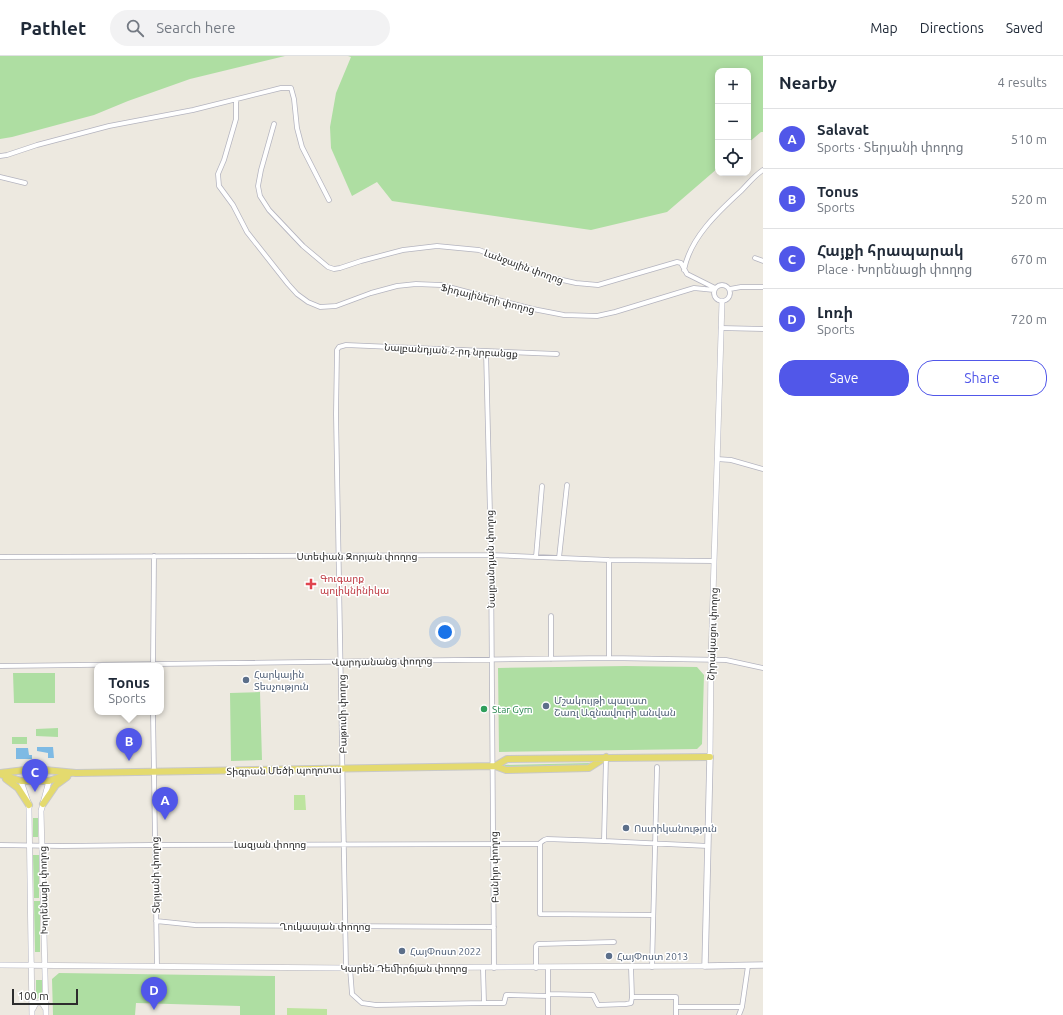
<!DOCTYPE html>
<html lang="en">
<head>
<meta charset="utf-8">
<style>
	:root { --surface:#fff; --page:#f2f2f3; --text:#1f2937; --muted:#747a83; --line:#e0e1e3; --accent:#5157e9 }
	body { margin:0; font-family:Ubuntu,"Noto Sans Armenian",sans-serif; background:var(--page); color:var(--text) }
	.controls { position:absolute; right:12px; top:12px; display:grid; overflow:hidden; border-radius:8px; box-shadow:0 2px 10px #0003 }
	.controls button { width:36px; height:36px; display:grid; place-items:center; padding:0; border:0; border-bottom:1px solid var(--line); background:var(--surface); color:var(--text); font:20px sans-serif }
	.scale { position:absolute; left:12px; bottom:10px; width:66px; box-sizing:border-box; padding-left:4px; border:2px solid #2d2d2d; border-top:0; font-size:11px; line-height:14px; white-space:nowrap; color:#2d2d2d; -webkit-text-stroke:3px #fff; paint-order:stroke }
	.you { position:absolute; left:445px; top:576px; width:14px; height:14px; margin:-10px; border:3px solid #fff; border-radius:50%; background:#1a73e8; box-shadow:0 0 0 6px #1a73e833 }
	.badge { display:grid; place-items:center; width:26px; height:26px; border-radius:50%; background:var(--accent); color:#fff; font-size:13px; font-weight:700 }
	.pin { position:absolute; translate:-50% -33px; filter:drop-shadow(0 1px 2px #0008) }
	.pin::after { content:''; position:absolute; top:21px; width:14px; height:12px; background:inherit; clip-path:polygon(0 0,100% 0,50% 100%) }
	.popup { position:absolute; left:94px; top:607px; width:70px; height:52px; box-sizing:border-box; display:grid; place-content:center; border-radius:8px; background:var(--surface); filter:drop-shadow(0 1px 3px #0005); font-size:13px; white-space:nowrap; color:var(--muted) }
	.popup b { font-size:15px; color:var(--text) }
	.popup::after { content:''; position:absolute; left:50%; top:100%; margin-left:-8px; border:8px solid transparent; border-top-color:var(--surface) }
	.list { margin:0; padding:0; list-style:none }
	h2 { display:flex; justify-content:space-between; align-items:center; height:52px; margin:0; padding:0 16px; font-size:17px }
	h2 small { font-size:13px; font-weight:400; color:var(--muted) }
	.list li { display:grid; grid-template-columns:26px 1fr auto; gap:12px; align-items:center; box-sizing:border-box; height:60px; padding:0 16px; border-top:1px solid var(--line) }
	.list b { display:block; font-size:15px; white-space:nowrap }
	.list p { margin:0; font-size:13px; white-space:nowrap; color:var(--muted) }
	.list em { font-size:13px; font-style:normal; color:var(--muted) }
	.actions { display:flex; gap:8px; padding:12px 16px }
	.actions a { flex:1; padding:9px 0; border:1px solid var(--accent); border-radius:16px; text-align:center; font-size:14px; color:var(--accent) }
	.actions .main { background:var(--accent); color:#fff }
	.icon { flex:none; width:22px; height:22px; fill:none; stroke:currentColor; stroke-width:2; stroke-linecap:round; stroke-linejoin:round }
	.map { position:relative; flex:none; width:763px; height:959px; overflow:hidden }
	header { display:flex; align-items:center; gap:24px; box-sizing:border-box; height:56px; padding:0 20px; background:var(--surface); border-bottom:1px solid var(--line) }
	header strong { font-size:19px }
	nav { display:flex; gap:22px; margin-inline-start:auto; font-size:14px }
	.search { width:280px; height:36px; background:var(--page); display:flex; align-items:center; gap:10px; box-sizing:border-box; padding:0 14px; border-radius:22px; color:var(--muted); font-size:15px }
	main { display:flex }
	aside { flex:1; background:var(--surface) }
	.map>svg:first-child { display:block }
	.green { fill:#aedea2 }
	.pitch { fill:#bde49f }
	.water { fill:#7ebae4 }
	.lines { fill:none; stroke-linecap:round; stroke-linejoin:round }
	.minor-casing { stroke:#b4b4bf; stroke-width:5.5 }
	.tertiary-casing { stroke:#b4b4bf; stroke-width:6 }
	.secondary-casing { stroke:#b4b4bf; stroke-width:7 }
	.primary-casing { stroke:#c8c8c8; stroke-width:8 }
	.minor { stroke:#fff; stroke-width:4 }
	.tertiary { stroke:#fff; stroke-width:5 }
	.secondary { stroke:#fff; stroke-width:5.5 }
	.primary { stroke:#e4da6e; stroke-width:6 }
	.health-dot { fill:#e0444e; stroke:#fff; stroke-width:1.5 }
	.service-dot { fill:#5c6f8a; stroke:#fff; stroke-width:1.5 }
	.leisure-dot { fill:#2e9e5b; stroke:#fff; stroke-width:1.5 }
	.labels { text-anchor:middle; stroke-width:3; stroke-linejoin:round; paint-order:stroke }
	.street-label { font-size:10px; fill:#2d2d2d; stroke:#fff }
	.health-label { font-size:10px; fill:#be3a42; stroke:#fff; text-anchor:start }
	.service-label { font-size:10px; fill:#4e5e75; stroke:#fff; text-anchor:start }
	.leisure-label { font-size:10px; fill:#27864d; stroke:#fff; text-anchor:start }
</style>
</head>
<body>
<header>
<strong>Pathlet</strong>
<div class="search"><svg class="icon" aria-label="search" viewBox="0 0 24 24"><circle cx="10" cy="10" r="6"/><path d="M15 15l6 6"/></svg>Search here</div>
<nav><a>Map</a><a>Directions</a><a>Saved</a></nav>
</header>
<main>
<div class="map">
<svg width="763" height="959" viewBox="0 0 763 959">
	<rect width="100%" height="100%" fill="#ede9e0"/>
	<path class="green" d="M0,0H285L190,23L128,45L94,59L12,81L0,83Z
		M348,0H763V76H761L748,87V15H718V112L667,156L591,174L392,145L377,126L352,140L331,92L330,71L336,37L351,1Z
		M626,610L697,611L704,619L702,688L697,693L499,696L498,612Z
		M13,617H55V647H14Z
		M260,636L262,704L231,705L230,637Z
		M58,672V681L36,680V673Z
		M12,681H27V688H12Z
		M590,707V709L506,711L504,709Z
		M33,762H38V781H33Z
		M33,799H39V842H34Z
		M34,845H40V896H35Z
		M59,917L275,920V959H240V950L136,947L135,959H53L52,923Z
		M36,924H42V943L39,942L36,943Z"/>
	<path class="pitch" d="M294,739H305L306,754H294Z
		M287,952L327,953V959H287Z"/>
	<path class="water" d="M53,691L54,702H48V697L37,695V691Z
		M16,692H28L29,699H32V703H16Z"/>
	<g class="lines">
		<defs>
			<path id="minor" d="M236,44V63L224,104L218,118L219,130L233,149L247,176L288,228L297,238L308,246L320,251L336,250L371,237L397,230L416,228L441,229L533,253L564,259L597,260L615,256L694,232L714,234
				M274,68L261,114L258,130L260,140L269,154L303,190L328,211L334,213L340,212L361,205L403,194L437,190L479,194L558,223L576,227L598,229L677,206L681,207L687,218L715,232
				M0,100L7,99L37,89L109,70L193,54L281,32H291L294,43L297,72L302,91L329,144
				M0,121L25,127
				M755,202L763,205
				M684,214C690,182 718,156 741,135C748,128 754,120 763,114
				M714 237a8 8 0 1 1 16 0a8 8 0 1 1-16 0Z
				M730,233L741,231H763
				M721,272L763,273
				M486,295L491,499L494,912
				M717,403L731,404L763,413
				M0,501L491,499L609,504L714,505
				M536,501L542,430
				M559,502L567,429
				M609,602V504
				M551,603V560
				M0,610L609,602L726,604L763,612
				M153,610L154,500
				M153,656L157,910
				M604,785L606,701
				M0,789L62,790L151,789L539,788
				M653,859L540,858V787L544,784L547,783L604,785L708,790
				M156,865L195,869L494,871
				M631,911L632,941H676V951H742
				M652,911L657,711
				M346,912L336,358L337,294L339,291L346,289L557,298
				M350,912L352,938L362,947L376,949L484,947L483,912
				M536,912V890L538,888L614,886
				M548,912V959
				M548,938L593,939L598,949L626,948L631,947L632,941
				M484,947H504L506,939L548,940
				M676,951V959
				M739,959L742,951L748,910"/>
			<path id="tertiary" d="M710,701L711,604L722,245
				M21,725L29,749V755L32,959
				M0,909L346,912L705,910
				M33,953L36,947H42L45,952
				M46,959L41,755L49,725"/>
			<path id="secondary" d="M710,701L705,910L763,909"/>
			<path id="primary" d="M495,710L507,703L710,701
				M0,717L25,714H45L76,717L495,710L506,714L589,712L606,701
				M0,718L21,725H49L71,717
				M6,723L18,732L29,749
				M43,748L56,729L67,721"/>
		</defs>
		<use href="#minor" class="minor-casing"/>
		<use href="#tertiary" class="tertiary-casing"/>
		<use href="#secondary" class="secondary-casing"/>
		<use href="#primary" class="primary-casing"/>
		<use href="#minor" class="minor"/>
		<use href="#tertiary" class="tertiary"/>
		<use href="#secondary" class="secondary"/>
		<use href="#primary" class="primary"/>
	</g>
	<path class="health-dot" d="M309 522h4v4h4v4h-4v4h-4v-4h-4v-4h4z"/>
	<g class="service-dot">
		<circle cx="246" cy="624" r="4"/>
		<circle cx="546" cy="650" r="4"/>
		<circle cx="626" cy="772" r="4"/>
		<circle cx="402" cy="895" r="4"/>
		<circle cx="609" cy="900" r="4"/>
	</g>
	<circle class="leisure-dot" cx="484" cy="653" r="4"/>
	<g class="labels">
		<g class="street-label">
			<text transform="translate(524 210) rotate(20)" y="4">Լանջային փողոց</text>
			<text transform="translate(488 242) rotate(14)" y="4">Ֆիդայիների փողոց</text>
			<text transform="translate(451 294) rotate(3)" y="4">Նալբանդյան 2-րդ նրբանցք</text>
			<text x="357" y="504">Ստեփան Զորյան փողոց</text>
			<text transform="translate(490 503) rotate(-91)" y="4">Նալբանդյան փողոց</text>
			<text transform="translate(712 578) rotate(-88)" y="4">Շիրակացու փողոց</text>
			<text transform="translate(382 605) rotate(-1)" y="4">Վարդանանց փողոց</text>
			<text transform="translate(342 658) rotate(-91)" y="4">Բաթումի փողոց</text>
			<text transform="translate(284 714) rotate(-1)" y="4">Տիգրան Մեծի պողոտա</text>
			<text x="270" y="792">Լազյան փողոց</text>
			<text transform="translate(494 811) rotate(-91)" y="4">Բանիյո փողոց</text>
			<text transform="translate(155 819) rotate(-91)" y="4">Տերյանի փողոց</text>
			<text transform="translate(43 834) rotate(-91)" y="4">Խորենացի փողոց</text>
			<text x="325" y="874">Ղուկասյան փողոց</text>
			<text x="404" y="916">Կարեն Դեմիրճյան փողոց</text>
		</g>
		<g class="health-label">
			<text x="320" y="526">Գուգարք<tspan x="320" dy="12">պոլիկնինիկա</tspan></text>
		</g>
		<g class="service-label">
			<text x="254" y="622">Հարկային<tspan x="254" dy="12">Տեսչություն</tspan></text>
			<text x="554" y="648">Մշակույթի պալատ<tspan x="554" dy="12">Շառլ Ազնավուրի անվան</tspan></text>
			<text x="634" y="776">Ոստիկանություն</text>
			<text x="410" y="899">ՀայՓոստ 2022</text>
			<text x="617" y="904">ՀայՓոստ 2013</text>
		</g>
		<g class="leisure-label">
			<text x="492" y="657">Star Gym</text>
		</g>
	</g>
</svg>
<div class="controls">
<button>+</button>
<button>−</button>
<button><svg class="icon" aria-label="locate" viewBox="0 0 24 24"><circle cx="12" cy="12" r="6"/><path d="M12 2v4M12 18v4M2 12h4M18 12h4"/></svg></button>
</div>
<div class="scale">100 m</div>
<div class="you"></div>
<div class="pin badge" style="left:165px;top:764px">A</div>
<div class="pin badge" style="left:129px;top:705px">B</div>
<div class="popup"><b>Tonus</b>Sports</div>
<div class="pin badge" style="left:35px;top:736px">C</div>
<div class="pin badge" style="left:154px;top:954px">D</div>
</div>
<aside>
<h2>Nearby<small>4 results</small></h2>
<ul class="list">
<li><span class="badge">A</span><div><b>Salavat</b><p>Sports · Տերյանի փողոց</p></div><em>510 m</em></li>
<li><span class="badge">B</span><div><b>Tonus</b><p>Sports</p></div><em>520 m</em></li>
<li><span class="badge">C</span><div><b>Հայքի հրապարակ</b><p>Place · Խորենացի փողոց</p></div><em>670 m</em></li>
<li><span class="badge">D</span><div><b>Լոռի</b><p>Sports</p></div><em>720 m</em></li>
</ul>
<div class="actions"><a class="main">Save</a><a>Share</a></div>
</aside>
</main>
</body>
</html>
